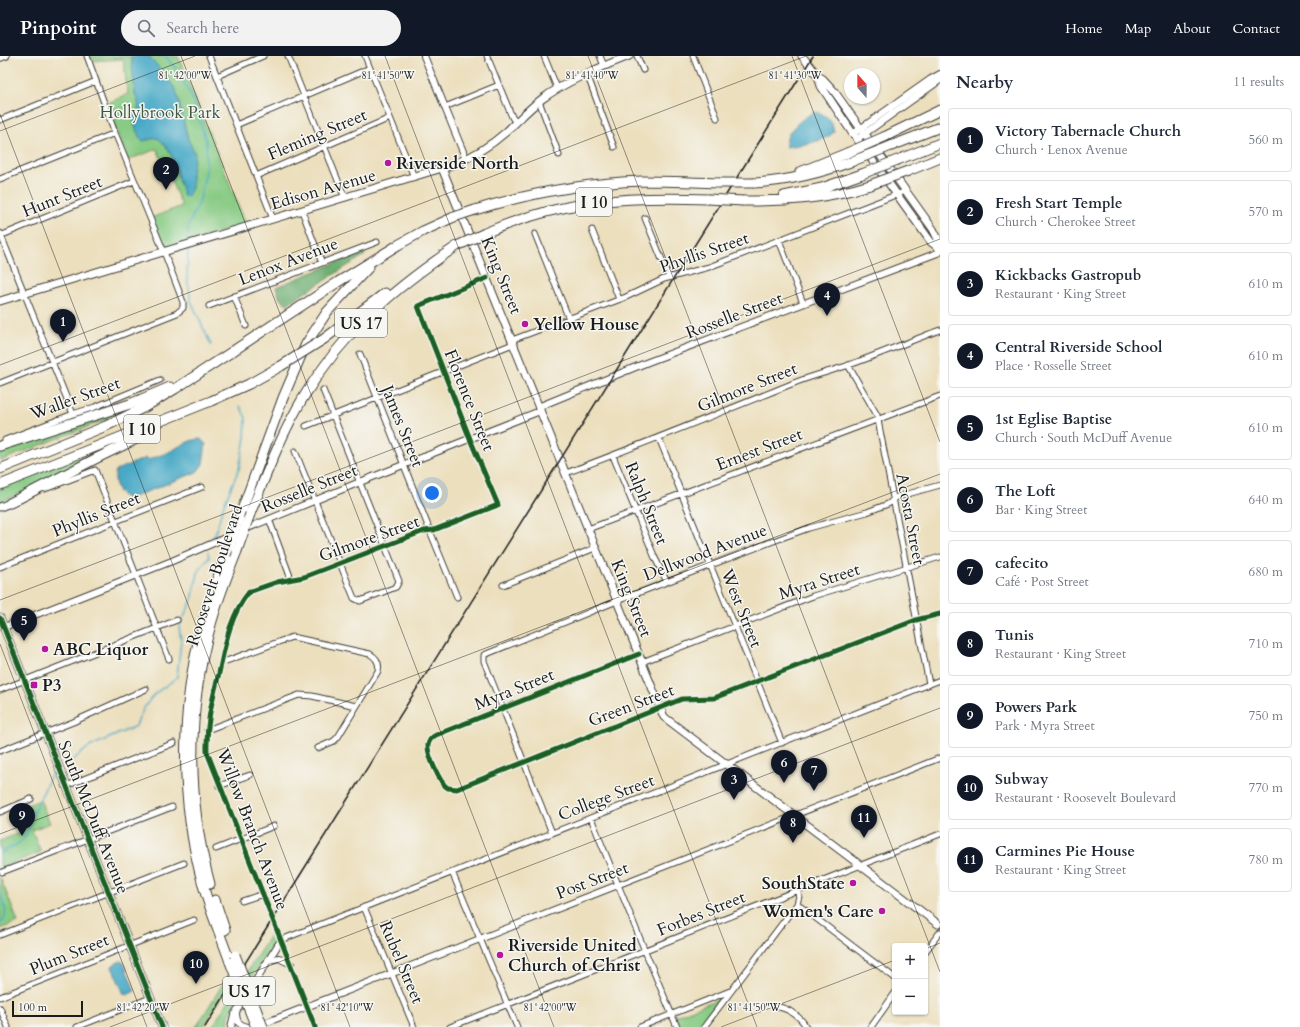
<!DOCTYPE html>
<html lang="en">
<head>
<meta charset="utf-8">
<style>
	:root { --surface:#fff; --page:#f2f2f3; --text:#1f2937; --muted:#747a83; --line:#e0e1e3; --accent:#111827 }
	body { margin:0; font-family:Cardo,serif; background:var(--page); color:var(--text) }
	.controls { position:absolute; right:12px; bottom:12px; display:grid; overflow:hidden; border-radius:4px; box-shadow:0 1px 3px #0004 }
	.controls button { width:36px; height:36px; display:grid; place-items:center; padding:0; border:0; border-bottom:1px solid var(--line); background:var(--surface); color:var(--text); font:20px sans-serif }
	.compass { position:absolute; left:844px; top:12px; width:36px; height:36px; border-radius:50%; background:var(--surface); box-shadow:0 1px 3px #0004; rotate:339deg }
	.scale { position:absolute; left:12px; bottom:10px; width:71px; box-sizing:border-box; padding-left:4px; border:2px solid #1c1c1c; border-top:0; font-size:11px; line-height:14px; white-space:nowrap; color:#1c1c1c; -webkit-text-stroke:3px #f6f6f2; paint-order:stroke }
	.you { position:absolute; left:432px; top:437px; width:14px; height:14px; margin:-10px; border:3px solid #fff; border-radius:50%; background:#1a73e8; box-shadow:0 0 0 6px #1a73e833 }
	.badge { display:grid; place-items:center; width:26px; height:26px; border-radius:50%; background:var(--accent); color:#fff; font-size:13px; font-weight:700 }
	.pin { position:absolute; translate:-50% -33px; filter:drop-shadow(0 1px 2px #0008) }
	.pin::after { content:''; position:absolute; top:21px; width:14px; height:12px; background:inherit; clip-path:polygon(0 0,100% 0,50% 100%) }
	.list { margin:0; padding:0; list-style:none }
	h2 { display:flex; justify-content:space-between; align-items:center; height:52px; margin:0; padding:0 16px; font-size:17px }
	h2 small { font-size:13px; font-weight:400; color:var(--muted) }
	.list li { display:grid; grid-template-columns:26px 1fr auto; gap:12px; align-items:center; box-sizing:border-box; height:64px; margin:0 8px 8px; padding:0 8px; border:1px solid var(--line); border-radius:4px }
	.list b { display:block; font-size:15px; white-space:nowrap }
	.list p { margin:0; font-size:13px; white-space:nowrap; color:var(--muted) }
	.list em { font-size:13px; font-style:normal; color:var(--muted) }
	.icon { flex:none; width:22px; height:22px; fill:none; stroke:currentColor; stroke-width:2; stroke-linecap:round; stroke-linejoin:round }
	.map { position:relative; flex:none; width:940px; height:971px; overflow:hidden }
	header { display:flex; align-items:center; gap:24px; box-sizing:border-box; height:56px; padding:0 20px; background:var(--accent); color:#fff }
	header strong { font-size:19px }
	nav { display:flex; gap:22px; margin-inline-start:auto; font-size:14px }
	.search { width:280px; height:36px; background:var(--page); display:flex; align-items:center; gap:10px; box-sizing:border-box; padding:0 14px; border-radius:22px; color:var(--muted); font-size:15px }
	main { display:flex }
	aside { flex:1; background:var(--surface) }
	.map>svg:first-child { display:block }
	.green { fill:#88cb84; stroke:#527450 }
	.forest { fill:#6eaf72; stroke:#456647 }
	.water { fill:#46a9c6; stroke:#316271 }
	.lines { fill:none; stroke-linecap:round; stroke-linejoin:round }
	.stream { stroke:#46a9c6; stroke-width:1.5 }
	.minor-casing { stroke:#3b3934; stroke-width:7 }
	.tertiary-casing { stroke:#3b3934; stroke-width:8 }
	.secondary-casing { stroke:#3b3934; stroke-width:9 }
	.motorway-casing { stroke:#3b3934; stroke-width:11 }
	.minor { stroke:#fff; stroke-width:5 }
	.tertiary { stroke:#fff; stroke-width:6 }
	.secondary { stroke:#fff; stroke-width:7 }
	.motorway { stroke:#fff; stroke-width:9 }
	.rail { stroke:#1c1c1c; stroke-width:1.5 }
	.motorway-bridge-casing { stroke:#3b3934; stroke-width:11; stroke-linecap:butt }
	.motorway-bridge { stroke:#fff; stroke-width:9 }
	.cycleway-casing { stroke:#f6f6f2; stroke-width:8 }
	.cycleway { stroke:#1b5e20; stroke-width:5 }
	.ticks { fill:none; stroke:#1c1c1c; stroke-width:1; stroke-opacity:0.45 }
	.poi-dot { fill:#b5179e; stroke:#f6f6f2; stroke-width:1.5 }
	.labels { text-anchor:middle; stroke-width:3; stroke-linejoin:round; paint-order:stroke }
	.shield { fill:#f6f6f2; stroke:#5d5d5c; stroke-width:1 }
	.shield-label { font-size:16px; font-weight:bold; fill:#1c1c1c }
	.park-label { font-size:17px; fill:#425940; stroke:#f6f6f2 }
	.street-label { font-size:17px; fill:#1c1c1c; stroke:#f6f6f2 }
	.poi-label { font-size:17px; font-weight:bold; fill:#1c1c1c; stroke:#f6f6f2; text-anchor:start }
	.ticks-label { font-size:10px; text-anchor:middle; fill:#1c1c1c; stroke:#f6f6f2; stroke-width:3; stroke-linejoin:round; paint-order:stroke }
</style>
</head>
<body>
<header>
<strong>Pinpoint</strong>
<div class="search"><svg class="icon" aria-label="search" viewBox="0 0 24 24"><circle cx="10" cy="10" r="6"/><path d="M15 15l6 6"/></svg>Search here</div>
<nav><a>Home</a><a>Map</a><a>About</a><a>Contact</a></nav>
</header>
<main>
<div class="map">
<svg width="940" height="971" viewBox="0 0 940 971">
	<rect width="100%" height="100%" fill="#f6f6f2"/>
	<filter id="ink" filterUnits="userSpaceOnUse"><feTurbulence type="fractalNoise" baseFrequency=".025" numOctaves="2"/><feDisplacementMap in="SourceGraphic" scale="8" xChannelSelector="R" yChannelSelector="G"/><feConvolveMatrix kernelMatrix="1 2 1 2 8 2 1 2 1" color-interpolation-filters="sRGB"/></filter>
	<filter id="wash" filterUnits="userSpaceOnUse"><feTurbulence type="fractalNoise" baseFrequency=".012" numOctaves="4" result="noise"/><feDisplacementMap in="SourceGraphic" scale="16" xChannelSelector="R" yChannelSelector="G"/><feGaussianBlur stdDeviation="0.9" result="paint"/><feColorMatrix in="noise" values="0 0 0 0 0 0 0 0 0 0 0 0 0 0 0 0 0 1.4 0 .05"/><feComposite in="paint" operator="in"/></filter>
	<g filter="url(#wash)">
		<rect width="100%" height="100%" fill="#ecdfbd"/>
		<path class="green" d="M89,0H178L246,168L164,193L151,162L182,150L157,93L128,104L106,48L128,38L123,3L91,5Z
			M143,345L105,364L0,405V392Z
			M121,384L32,432L0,446V432Z
			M40,744L50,767L32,774L41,796L0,812V785L21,776L12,755Z
			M0,821L18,866L0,873Z
			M273,875L275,880L274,881V886L234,950L229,960L228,971H212Z
			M232,921V923L203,971H194L197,970L224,926L223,923Z
			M721,942L722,943L701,971H680L675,960Z"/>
		<path class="forest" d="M363,196L365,199L287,248L280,243L276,231Z"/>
		<path class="water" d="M131,0H149L166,20L176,34L188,83L195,98L192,115V132L188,140L185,141C175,122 177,95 157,82L142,85C137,78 132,66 134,57L138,54C139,48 138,44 135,38Z
			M814,56C826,57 832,64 834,76C825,86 800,89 786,91C784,75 802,63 814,56Z
			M201,383L206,388L203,408L197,416L131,442H126C116,437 113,423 116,414L146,402L148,404C154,401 162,399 169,396C179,391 189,383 201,383Z
			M121,905L124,907L135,935L127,939L124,938L112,911L114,908Z"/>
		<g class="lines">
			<path class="stream" d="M165,0L178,15L194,46L206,85V114L200,144L189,168L187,184
				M188,193L187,221L191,245L211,289
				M210,486L216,475L224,448L239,413L245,382L246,362L240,350
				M65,710L89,691L136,670C141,657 146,646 156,637C163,631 171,627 177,621L181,584L179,571L192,544L199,513L209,502L208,496
				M0,797L16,789L24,783L29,774L31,762L53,715
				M0,837C5,846 9,860 0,868"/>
		</g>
	</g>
	<g filter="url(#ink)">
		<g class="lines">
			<defs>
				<path id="minor" d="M209,0L273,163
					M288,0L345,142
					M365,0L414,121
					M487,0L512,61L516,67
					M544,0L557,32
					M600,0L604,10
					M637,0L643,14
					M693,0L717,62
					M587,18L614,91
					M217,20L263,0
					M539,45L559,99
					M445,51L499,29
					M0,64L96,25
					M236,69L370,12
					M256,120L390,62
					M0,123L115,77
					M302,155L322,207
					M645,162L669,221
					M592,174L619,243
					M0,177L73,358
					M535,178L569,263
					M0,180L134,125
					M779,184L803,247
					M234,240L246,270
					M209,250L377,186
					M512,284L626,241L664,223L709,211L906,135
					M360,298L430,475L457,541
					M848,309L877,359L929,628
					M0,327L177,257L183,252V246L166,201L115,77L87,0
					M306,370L513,288
					M659,382L782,687
					M5,384L73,358L95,351L160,324
					M295,395L354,542L360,545L396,531L399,525L323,334
					M613,400L655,502L667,526
					M566,417C641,389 715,359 789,329C809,320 829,316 849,309C880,298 910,285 940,274
					M45,433L95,414L169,603
					M269,463L291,523
					M588,473L940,340
					M0,511L202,431
					M503,529L595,492
					M639,598L436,679C432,681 429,684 428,689C427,698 440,728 448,732L457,733L682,643L714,642L916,564L940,558
					M642,606L813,540L940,501
					M221,607L292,581L370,598C377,602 380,607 378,615L338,681L334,685L318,692
					M0,634L177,564
					M207,674L299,639L312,640L356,650
					M0,695L73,666L146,633
					M66,730L174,687
					M219,730L250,719
					M0,756L31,743
					M591,762L645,895L677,971
					M552,777L484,605V599L617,545L784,481L809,472L867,456L888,448L897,441L940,429
					M216,793L274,770
					M2,816L172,751
					M452,816L517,971
					M618,829L940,702
					M242,845L263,838
					M797,848L895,922
					M364,851L414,971
					M0,879L184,807
					M281,884L940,624
					M925,896L940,876
					M0,941L194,864
					M778,951C788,952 802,962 806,971
					M0,952L8,971
					M77,971L150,942
					M315,971L207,696C206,667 212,645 219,617C225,589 230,559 249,536L277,526L304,521L424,475L434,474L498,449L470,383L418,250L487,222
					M450,971L940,778
					M640,971L730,935
					M704,971L797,848L799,840L797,834
					M871,971L895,937"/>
				<path id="tertiary" d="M424,0L466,103
					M0,2L6,0
					M940,18L931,23L853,78L857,83L940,24
					M538,351L648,306L940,196
					M243,474L360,426L540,355
					M4,571L172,505L234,478
					M268,904L279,902L291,908
					M236,956C236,966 239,969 248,971
					M260,969L618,829
					M231,971L234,959L281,884"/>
				<path id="secondary" d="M802,0L818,20L823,23L834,35L861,73
					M818,20L821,30L853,78
					M865,78L933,173L940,187
					M857,83L931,186L940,193
					M442,112L664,661L938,868
					M0,245L452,109C472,101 489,91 506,76C518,65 528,53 542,43C568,24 599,12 629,0
					M0,451L10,447
					M0,562L162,971"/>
				<path id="motorway" d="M884,81L940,54
					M891,90L940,71
					M900,103L940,87
					M908,115L940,102
					M800,116L847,97
					M754,127C788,125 821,117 853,105
					M784,140L822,132L862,118
					M743,145C791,145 824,143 870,129
					M475,154C529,137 586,127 643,125C668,125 693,126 718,127
					M485,177C561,144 626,140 708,143
					M324,283L385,237
					M0,390L130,348L170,331
					M0,413L106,370L145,351L175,333L338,226L398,189L423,175L454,161
					M0,429L211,345L249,328L281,310
					M10,447L97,402L151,376
					M250,458C266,419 281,379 303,342C343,276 393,233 457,190
					M239,462L283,342L306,288L327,256L369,211
					M226,499C217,523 208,548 201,574C180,657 180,745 203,829C210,855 221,880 230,906
					M210,828C187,745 187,655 210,572C217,546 227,520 237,495
					M215,844L225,874"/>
			</defs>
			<use href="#minor" class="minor-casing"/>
			<use href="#tertiary" class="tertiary-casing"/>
			<use href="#secondary" class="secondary-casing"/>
			<use href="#motorway" class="motorway-casing"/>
			<use href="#minor" class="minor"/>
			<use href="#tertiary" class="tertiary"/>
			<use href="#secondary" class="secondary"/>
			<use href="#motorway" class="motorway"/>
			<path class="rail" d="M205,971L813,0"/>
			<defs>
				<path id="motorway-bridge" d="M847,97L884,81
					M853,105L891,90
					M862,118L900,103
					M718,127H754
					M870,129L908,115
					M708,143L743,145
					M454,161L475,154
					M457,190L485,177
					M281,310L324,283
					M237,495L250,458
					M226,499L239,462
					M235,899L263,971
					M230,906L256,971"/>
			</defs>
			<use href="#motorway-bridge" class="motorway-bridge-casing"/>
			<use href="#motorway-bridge" class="motorway-bridge"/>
			<defs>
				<path id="cycleway" d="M0,562L162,971
					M639,598L436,679C432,681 429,684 428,689C427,698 440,728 448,732L457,733L682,643L714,642L916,564L940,558
					M315,971L207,696C206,667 212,645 219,617C225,589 230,559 249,536L277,526L304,521L424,475L434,474L498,449L470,383L418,250L487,222"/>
			</defs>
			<use href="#cycleway" class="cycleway-casing"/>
			<use href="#cycleway" class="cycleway"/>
		</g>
	</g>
	<path class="ticks" d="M181,0L554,971M385,0L757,971M588,0L940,916M792,0L940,386M0,58L350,971M0,75L195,0M0,309L806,0M0,544L940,183M0,588L147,971M0,778L940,418M925,893L940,887M110,971L940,652M721,971L895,904"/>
	<g class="poi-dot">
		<circle cx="388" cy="107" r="4"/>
		<circle cx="525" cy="268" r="4"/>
		<circle cx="45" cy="593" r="4"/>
		<rect x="30" y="625" width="8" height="8" rx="2"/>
		<circle cx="853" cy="827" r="4"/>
		<circle cx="882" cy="855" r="4"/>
		<circle cx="500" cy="899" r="4"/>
	</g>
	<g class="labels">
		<g class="shield">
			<rect x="576" y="132" width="36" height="28" rx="3"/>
			<rect x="335" y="253" width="52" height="28" rx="3"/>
			<rect x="124" y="359" width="36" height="28" rx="3"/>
			<rect x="223" y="921" width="52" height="28" rx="3"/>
		</g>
		<g class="shield-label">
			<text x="594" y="152">I 10</text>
			<text x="361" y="273">US 17</text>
			<text x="142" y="379">I 10</text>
			<text x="249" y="941">US 17</text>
		</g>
		<g class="park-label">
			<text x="160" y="62">Hollybrook Park</text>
		</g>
		<g class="street-label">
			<text transform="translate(317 78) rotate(-23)" y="6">Fleming Street</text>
			<text transform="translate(323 133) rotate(-16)" y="6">Edison Avenue</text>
			<text transform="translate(62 140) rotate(-22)" y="6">Hunt Street</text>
			<text transform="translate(704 196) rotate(-19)" y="6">Phyllis Street</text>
			<text transform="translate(288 205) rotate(-21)" y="6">Lenox Avenue</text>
			<text transform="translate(502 219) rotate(68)" y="6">King Street</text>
			<text transform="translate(734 259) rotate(-21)" y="6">Rosselle Street</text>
			<text transform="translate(747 331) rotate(-22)" y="6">Gilmore Street</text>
			<text transform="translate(75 342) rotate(-20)" y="6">Waller Street</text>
			<text transform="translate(470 344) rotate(68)" y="6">Florence Street</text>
			<text transform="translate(403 370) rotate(68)" y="6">James Street</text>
			<text transform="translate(759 393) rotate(-21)" y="6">Ernest Street</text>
			<text transform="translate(309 432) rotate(-22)" y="6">Rosselle Street</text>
			<text transform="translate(647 447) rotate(68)" y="6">Ralph Street</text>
			<text transform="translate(96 458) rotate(-22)" y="6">Phyllis Street</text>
			<text transform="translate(911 463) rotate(79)" y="6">Acosta Street</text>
			<text transform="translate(369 482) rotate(-20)" y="6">Gilmore Street</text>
			<text transform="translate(705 496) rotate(-21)" y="6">Dellwood Avenue</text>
			<text transform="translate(214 519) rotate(-72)" y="6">Roosevelt Boulevard</text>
			<text transform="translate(819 525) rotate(-18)" y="6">Myra Street</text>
			<text transform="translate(632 542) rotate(68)" y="6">King Street</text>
			<text transform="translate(742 552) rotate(68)" y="6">West Street</text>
			<text transform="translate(514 633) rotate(-22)" y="6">Myra Street</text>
			<text transform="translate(631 649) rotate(-21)" y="6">Green Street</text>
			<text transform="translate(606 741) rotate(-21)" y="6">College Street</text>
			<text transform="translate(94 761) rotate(68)" y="6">South McDuff Avenue</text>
			<text transform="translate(253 773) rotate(69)" y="6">Willow Branch Avenue</text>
			<text transform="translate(592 824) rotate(-21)" y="6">Post Street</text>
			<text transform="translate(701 857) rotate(-22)" y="6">Forbes Street</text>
			<text transform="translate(69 898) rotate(-22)" y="6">Plum Street</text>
			<text transform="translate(402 906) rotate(67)" y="6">Rubel Street</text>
		</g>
		<g class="poi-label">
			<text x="396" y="113">Riverside North</text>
			<text x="533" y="274">Yellow House</text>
			<text x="53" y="599">ABC Liquor</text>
			<text x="42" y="635">P3</text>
			<text x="845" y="833" text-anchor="end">SouthState</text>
			<text x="874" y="861" text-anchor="end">Women's Care</text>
			<text x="508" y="895">Riverside United<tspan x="508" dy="20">Church of Christ</tspan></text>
		</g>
	</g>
	<g class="ticks-label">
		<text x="795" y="23">81°41'30"W</text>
		<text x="185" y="23">81°42'00"W</text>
		<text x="388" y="23">81°41'50"W</text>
		<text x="592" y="23">81°41'40"W</text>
		<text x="143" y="955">81°42'20"W</text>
		<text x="347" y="955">81°42'10"W</text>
		<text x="550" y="955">81°42'00"W</text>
		<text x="754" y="955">81°41'50"W</text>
	</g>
</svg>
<div class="controls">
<button>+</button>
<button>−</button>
</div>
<svg class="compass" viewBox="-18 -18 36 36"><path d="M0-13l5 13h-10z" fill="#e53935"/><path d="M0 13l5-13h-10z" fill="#747a83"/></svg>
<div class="scale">100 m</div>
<div class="you"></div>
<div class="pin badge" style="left:63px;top:286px">1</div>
<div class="pin badge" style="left:166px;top:134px">2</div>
<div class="pin badge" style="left:734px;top:744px">3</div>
<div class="pin badge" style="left:827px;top:260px">4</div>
<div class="pin badge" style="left:24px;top:585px">5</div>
<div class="pin badge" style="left:784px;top:727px">6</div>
<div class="pin badge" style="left:814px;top:735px">7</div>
<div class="pin badge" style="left:793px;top:787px">8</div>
<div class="pin badge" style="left:22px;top:780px">9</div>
<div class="pin badge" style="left:196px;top:928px">10</div>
<div class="pin badge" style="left:864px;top:782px">11</div>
</div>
<aside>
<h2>Nearby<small>11 results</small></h2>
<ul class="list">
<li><span class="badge">1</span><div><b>Victory Tabernacle Church</b><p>Church · Lenox Avenue</p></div><em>560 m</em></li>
<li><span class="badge">2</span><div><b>Fresh Start Temple</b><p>Church · Cherokee Street</p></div><em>570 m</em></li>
<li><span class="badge">3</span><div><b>Kickbacks Gastropub</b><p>Restaurant · King Street</p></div><em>610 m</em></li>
<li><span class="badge">4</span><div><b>Central Riverside School</b><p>Place · Rosselle Street</p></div><em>610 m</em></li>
<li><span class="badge">5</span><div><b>1st Eglise Baptise</b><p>Church · South McDuff Avenue</p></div><em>610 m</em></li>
<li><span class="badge">6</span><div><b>The Loft</b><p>Bar · King Street</p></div><em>640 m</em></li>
<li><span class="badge">7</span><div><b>cafecito</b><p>Café · Post Street</p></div><em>680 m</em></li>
<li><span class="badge">8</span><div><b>Tunis</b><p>Restaurant · King Street</p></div><em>710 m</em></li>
<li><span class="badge">9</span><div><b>Powers Park</b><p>Park · Myra Street</p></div><em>750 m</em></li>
<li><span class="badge">10</span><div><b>Subway</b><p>Restaurant · Roosevelt Boulevard</p></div><em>770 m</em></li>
<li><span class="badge">11</span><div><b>Carmines Pie House</b><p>Restaurant · King Street</p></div><em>780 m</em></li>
</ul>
</aside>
</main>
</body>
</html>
